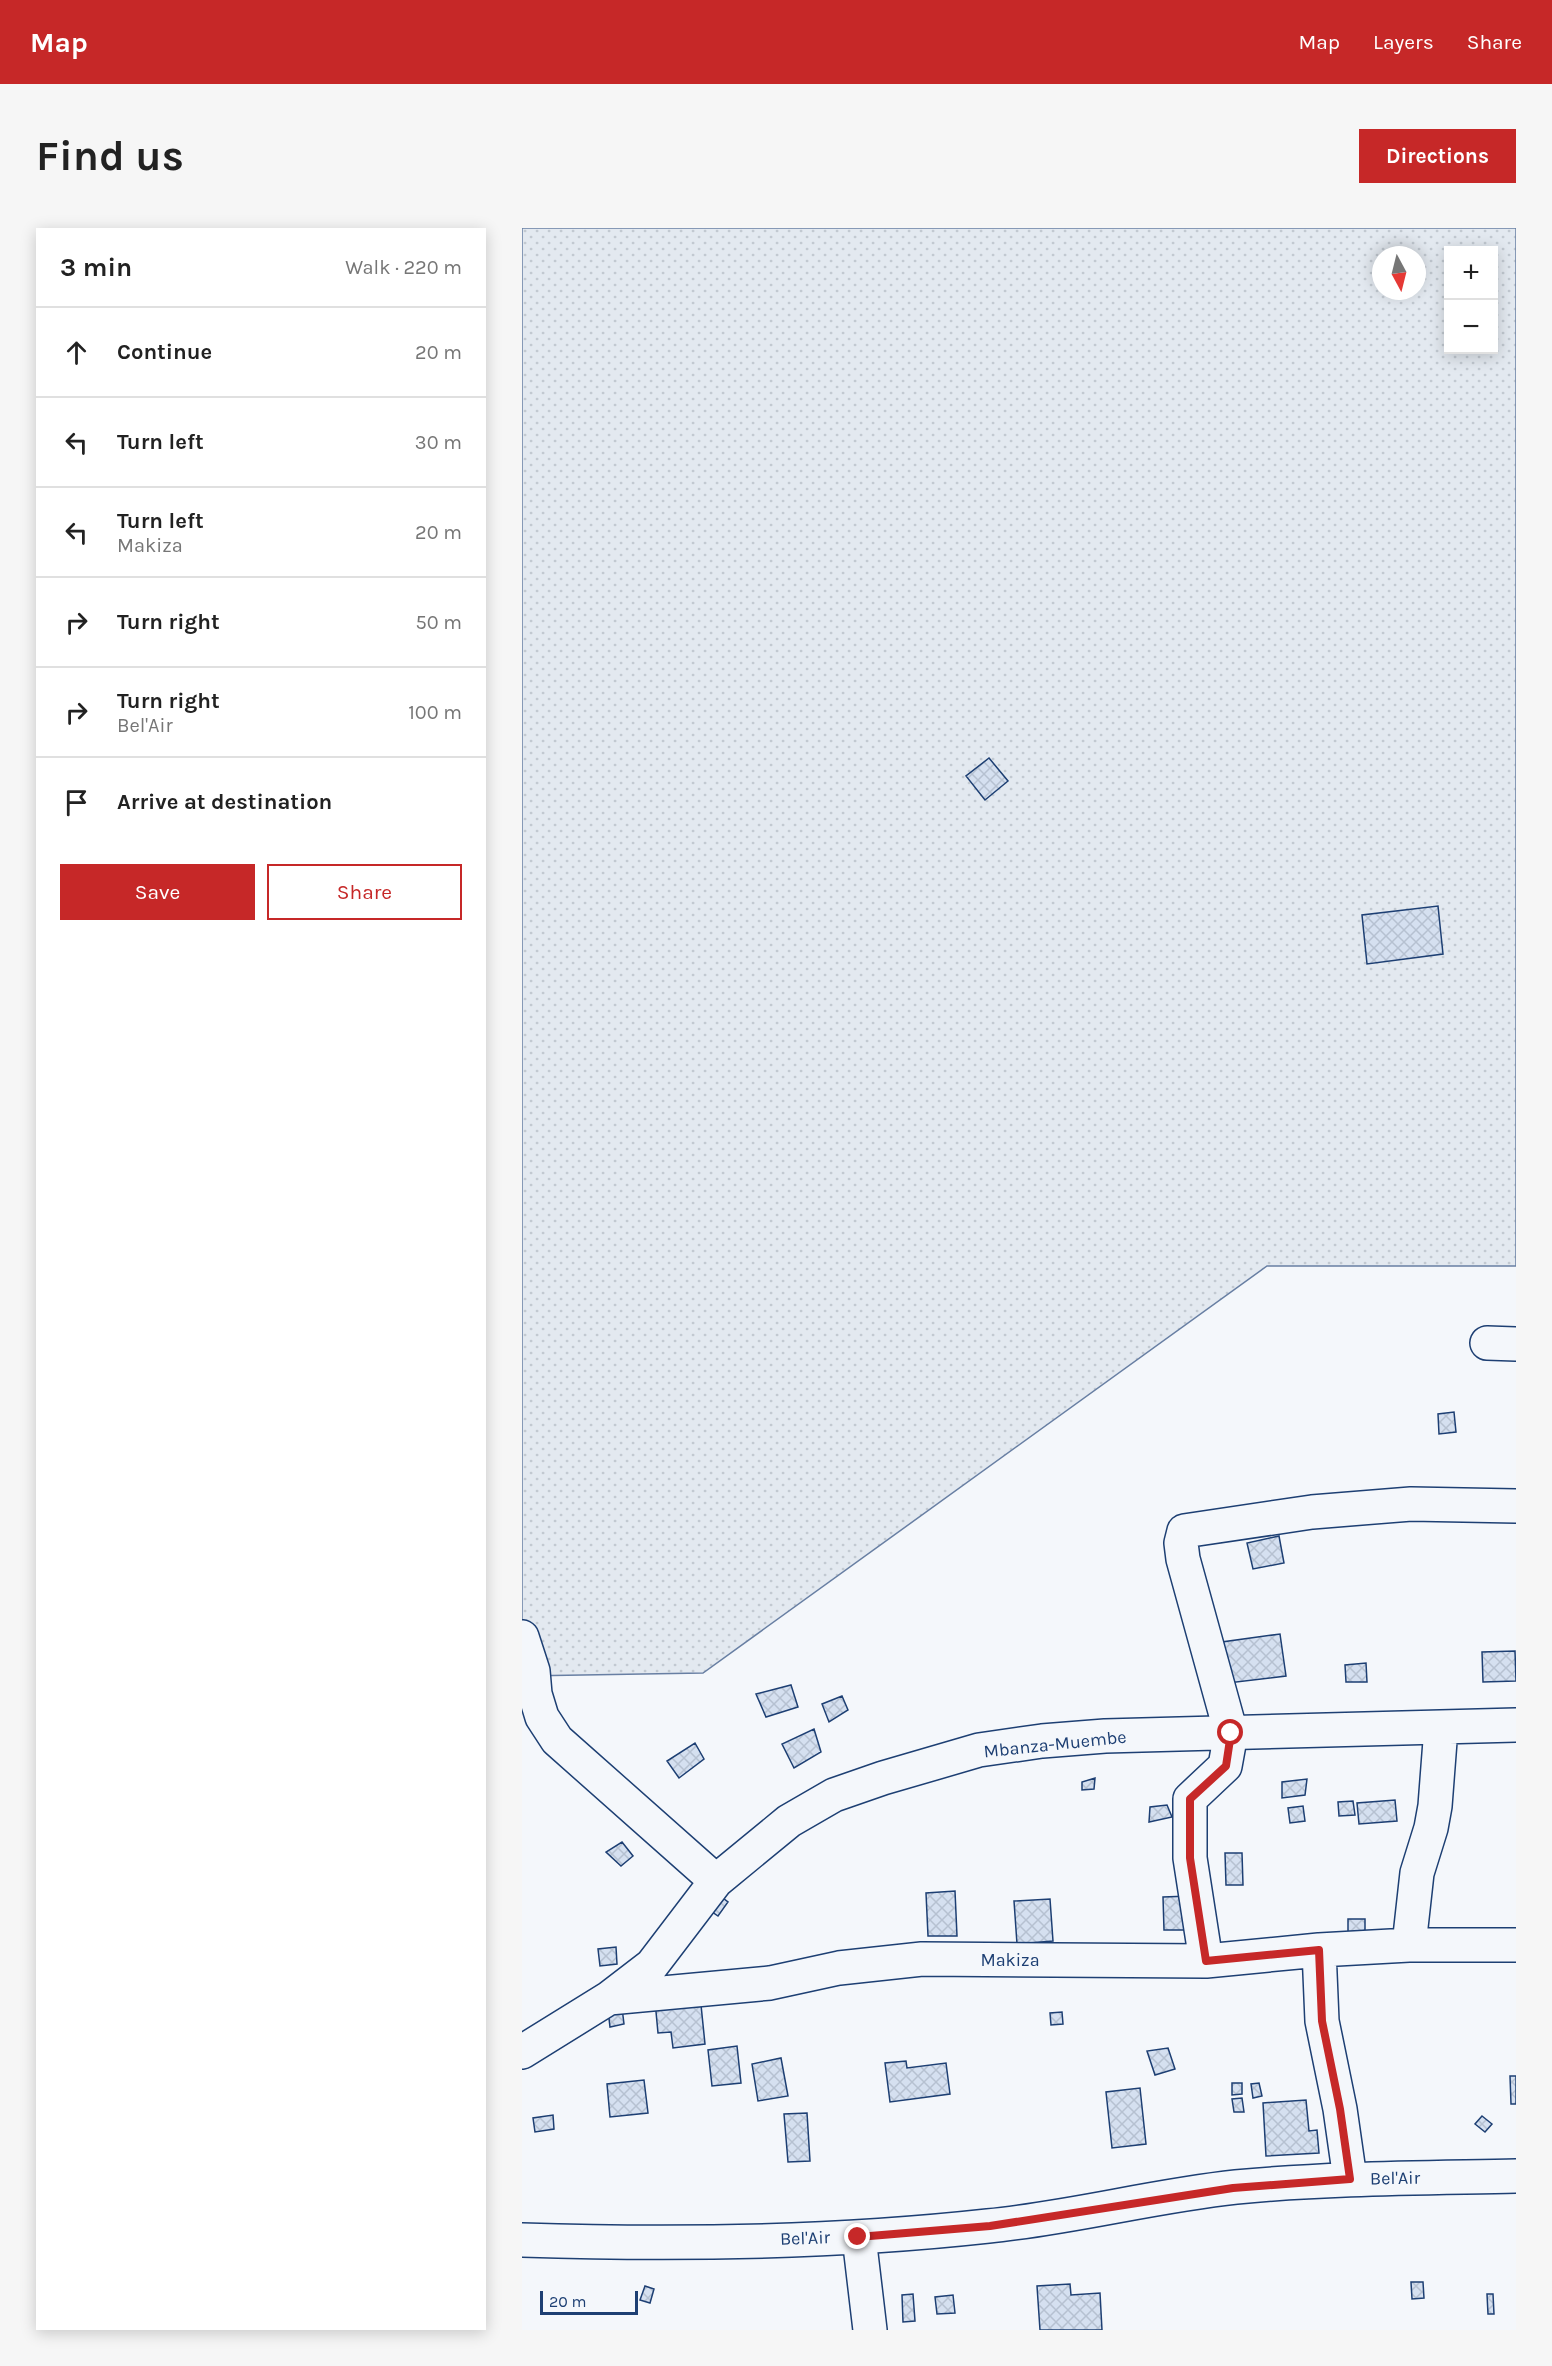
<!DOCTYPE html>
<html lang="en">
<head>
<meta charset="utf-8">
<style>
	:root { --surface:#fff; --page:#f6f6f6; --text:#222; --muted:#767676; --line:#e0e0e0; --accent:#c62828 }
	body { margin:0; font-family:Karla,sans-serif; background:var(--page); color:var(--text) }
	.controls { position:absolute; right:18px; top:18px; display:grid; overflow:hidden; border-radius:0px; box-shadow:0 3px 15px #0003 }
	.controls button { width:54px; height:54px; display:grid; place-items:center; padding:0; border:0; border-bottom:2px solid var(--line); background:var(--surface); color:var(--text); font:30px sans-serif }
	.compass { position:absolute; left:850px; top:18px; width:54px; height:54px; border-radius:50%; background:var(--surface); box-shadow:0 3px 15px #0003; rotate:173deg }
	.scale { position:absolute; left:18px; bottom:15px; width:98px; box-sizing:border-box; padding-left:6px; border:3px solid #1d3f73; border-top:0; font-size:16px; line-height:21px; white-space:nowrap; color:#1d3f73; -webkit-text-stroke:4px #f4f7fb; paint-order:stroke }
	.stop { position:absolute; width:18px; height:18px; margin:-14px; border:4px solid #c62828; border-radius:50%; background:#fff }
	.stop.end { background:#c62828; border-color:#fff; box-shadow:0 2px 6px #0008 }
	.list { margin:0; padding:0; list-style:none }
	h2 { display:flex; justify-content:space-between; align-items:center; height:78px; margin:0; padding:0 24px; font-size:26px }
	h2 small { font-size:20px; font-weight:400; color:var(--muted) }
	.list li { display:grid; grid-template-columns:39px 1fr auto; gap:18px; align-items:center; box-sizing:border-box; height:90px; padding:0 24px; border-top:2px solid var(--line) }
	.list b { display:block; font-size:22px; white-space:nowrap }
	.list p { margin:0; font-size:20px; white-space:nowrap; color:var(--muted) }
	.list em { font-size:20px; font-style:normal; color:var(--muted) }
	.actions { display:flex; gap:12px; padding:18px 24px }
	.actions a { flex:1; padding:14px 0; border:2px solid var(--accent); border-radius:0px; text-align:center; font-size:21px; color:var(--accent) }
	.actions .main { background:var(--accent); color:#fff }
	.icon { flex:none; width:33px; height:33px; fill:none; stroke:currentColor; stroke-width:2; stroke-linecap:round; stroke-linejoin:round }
	.map { position:relative; flex:none; width:994px; height:2102px; overflow:hidden; border-radius:0px }
	header { display:flex; align-items:center; gap:36px; box-sizing:border-box; height:84px; padding:0 30px; background:var(--accent); color:#fff }
	header strong { font-size:28px }
	nav { display:flex; gap:33px; margin-inline-start:auto; font-size:21px }
	.intro { display:flex; align-items:center; justify-content:space-between; box-sizing:border-box; height:144px; padding:0 36px }
	h1 { margin:0; font-size:42px }
	.button { padding:15px 27px; border-radius:0px; background:var(--accent); color:#fff; font-size:21px; font-weight:700 }
	main { display:flex; gap:36px; padding:0 36px }
	aside { flex:1; background:var(--surface); border-radius:0px; box-shadow:0 3px 15px #0003 }
	.map>svg:first-child { display:block }
	.grass { fill:url(#grass-dots); stroke:#687fa3; stroke-width:1.5; fill-rule:evenodd }
	.building { fill:url(#building-cross-hatch); stroke:#1d3f73; stroke-width:1.5 }
	.lines { fill:none; stroke-linecap:round; stroke-linejoin:round }
	.minor-casing { stroke:#1d3f73; stroke-width:36 }
	.minor { stroke:#f4f7fb; stroke-width:33 }
	.route { stroke:#c62828; stroke-width:8 }
	.labels { text-anchor:middle; stroke-width:4.5; stroke-linejoin:round; paint-order:stroke }
	.street-label { font-size:18px; fill:#1d3f73; stroke:#f4f7fb }
</style>
</head>
<body>
<header>
<strong>Map</strong>
<nav><a>Map</a><a>Layers</a><a>Share</a></nav>
</header>
<div class="intro"><h1>Find us</h1><a class="button">Directions</a></div>
<main>
<aside>
<h2>3 min<small>Walk · 220 m</small></h2>
<ul class="list">
<li><svg class="icon" aria-label="ahead" viewBox="0 0 24 24"><path d="M12 20V5M6 11l6-6 6 6"/></svg><div><b>Continue</b></div><em>20 m</em></li>
<li><svg class="icon" aria-label="left" viewBox="0 0 24 24"><path d="M17 20v-9H6M10 6l-5 5 5 5"/></svg><div><b>Turn left</b></div><em>30 m</em></li>
<li><svg class="icon" aria-label="left" viewBox="0 0 24 24"><path d="M17 20v-9H6M10 6l-5 5 5 5"/></svg><div><b>Turn left</b><p>Makiza</p></div><em>20 m</em></li>
<li><svg class="icon" aria-label="right" viewBox="0 0 24 24"><path d="M7 20v-9h11M14 6l5 5-5 5"/></svg><div><b>Turn right</b></div><em>50 m</em></li>
<li><svg class="icon" aria-label="right" viewBox="0 0 24 24"><path d="M7 20v-9h11M14 6l5 5-5 5"/></svg><div><b>Turn right</b><p>Bel'Air</p></div><em>100 m</em></li>
<li><svg class="icon" aria-label="arrive" viewBox="0 0 24 24"><path d="M6 21V4h12l-3 4 3 4H6"/></svg><div><b>Arrive at destination</b></div></li>
</ul>
<div class="actions"><a class="main">Save</a><a>Share</a></div>
</aside>
<div class="map">
<svg width="994" height="2102" viewBox="0 0 994 2102">
	<defs>
		<pattern id="grass-dots" width="8" height="8" patternUnits="userSpaceOnUse" patternTransform="scale(1.5)"><rect width="8" height="8" fill="#e3e9f0"/><path d="M2 2h.1M6 6h.1" fill="none" stroke="#c2c9d1" stroke-width="1.8" stroke-linecap="round"/></pattern>
		<pattern id="building-cross-hatch" width="8" height="8" patternUnits="userSpaceOnUse" patternTransform="scale(1.5)"><rect width="8" height="8" fill="#d5e0f0"/><path d="M0 0l8 8M0 8l8-8" fill="none" stroke="#b6c1d1"/></pattern>
	</defs>
	<rect width="100%" height="100%" fill="#f4f7fb"/>
	<path class="grass" d="M0,0H994V1038H745L181,1445L0,1448ZM927,22H972V122H927ZM859,27H895V63H859Z"/>
	<path class="building" d="M467,530L486,553L463,572L444,548Z
		M916,678L921,726L845,736L840,687Z
		M932,1184L934,1204L917,1206L916,1186Z
		M757,1308L762,1335L731,1341L725,1315Z
		M758,1406L764,1448L706,1455L700,1414Z
		M993,1423L994,1453L961,1454L960,1424Z
		M844,1435L845,1454H824L823,1437Z
		M269,1457L276,1479L244,1489L234,1466Z
		M320,1468L326,1482L307,1494L300,1476Z
		M292,1501L299,1524L272,1540L260,1516Z
		M173,1515L182,1531L157,1550L145,1533Z
		M573,1550L572,1561L560,1562V1554Z
		M785,1551L783,1567L760,1570V1554Z
		M873,1572L875,1593L837,1596L835,1575Z
		M831,1573L833,1587L817,1588L816,1574Z
		M645,1577L650,1589L627,1594L628,1579Z
		M781,1578L783,1593L768,1595L766,1580Z
		M100,1614L111,1628L99,1638L84,1624Z
		M703,1625H720L721,1657H704Z
		M433,1663L435,1708H406L404,1665Z
		M193,1664L206,1674L196,1688L183,1679Z
		M668,1668V1702H642L641,1669Z
		M528,1671L531,1713L495,1716L492,1673Z
		M826,1691H843V1705H826Z
		M94,1719L95,1736L78,1738L76,1721Z
		M133,1773L179,1777L183,1816L151,1820L149,1804L136,1805Z
		M100,1780L102,1796L88,1799L86,1782Z
		M540,1784L541,1796L529,1797L528,1785Z
		M215,1818L219,1855L190,1858L186,1822Z
		M646,1820L653,1841L633,1847L625,1823Z
		M259,1830L266,1868L236,1873L230,1836Z
		M384,1833L385,1840L424,1835L428,1866L368,1874L363,1835Z
		M988,1848H994V1876H989Z
		M122,1852L126,1885L88,1889L85,1856Z
		M710,1855H720V1866L710,1867Z
		M737,1855L740,1868L731,1870L729,1856Z
		M618,1860L624,1916L590,1920L584,1864Z
		M720,1870L722,1884H712L710,1871Z
		M784,1872L787,1903L795,1902L797,1925L744,1928L741,1875Z
		M285,1885L288,1933L266,1934L262,1886Z
		M31,1887L32,1901L13,1904L11,1890Z
		M960,1888L970,1896L963,1904L953,1896Z
		M889,2054H901L902,2070L890,2071Z
		M548,2056L549,2067L578,2065L580,2102H518L515,2058Z
		M123,2058L132,2061L128,2075L118,2072Z
		M391,2066L393,2093L381,2094L380,2067Z
		M965,2066H971L972,2086H966Z
		M431,2067L433,2085L415,2086L413,2069Z"/>
	<g class="lines">
		<defs>
			<path id="minor" d="M965,1115L994,1116
				M0,1409L11,1443L13,1466L20,1489L35,1512L194,1653
				M887,1717L895,1645L909,1600L913,1578L919,1500
				M797,1722L800,1793L818,1881L828,1951
				M684,1733L668,1630V1571L703,1538L709,1505L661,1331L659,1315L662,1303L790,1284L889,1276L994,1278
				M87,1770L130,1737L194,1653L267,1593L312,1567L361,1550L457,1522L520,1513L583,1508L994,1497
				M0,1824L87,1770L248,1755L317,1740L400,1731L684,1733L797,1722L887,1717H994
				M337,2009L348,2102
				M0,2012C155,2017 312,2015 466,1998C549,1990 630,1968 714,1959C807,1950 900,1950 994,1948"/>
		</defs>
		<use href="#minor" class="minor-casing"/>
		<use href="#minor" class="minor"/>
	</g>
	<g class="lines">
		<path class="route" d="M336,2009L468,1998L711,1960L828,1951L818,1881L800,1793L797,1722L684,1733L668,1630V1571L704,1538L709,1505"/>
	</g>
	<g class="labels">
		<g class="street-label">
			<text transform="translate(533 1516) rotate(-6)" y="6">Mbanza-Muembe</text>
			<text x="488" y="1738">Makiza</text>
			<text transform="translate(873 1950) rotate(-1)" y="6">Bel'Air</text>
			<text transform="translate(283 2010) rotate(-2)" y="6">Bel'Air</text>
		</g>
	</g>
</svg>
<div class="controls">
<button>+</button>
<button>−</button>
</div>
<svg class="compass" viewBox="-18 -18 36 36"><path d="M0-13l5 13h-10z" fill="#e53935"/><path d="M0 13l5-13h-10z" fill="#767676"/></svg>
<div class="scale">20 m</div>
<div class="stop" style="left:709px;top:1505px"></div>
<div class="stop end" style="left:336px;top:2009px"></div>
</div>
</main>
</body>
</html>
